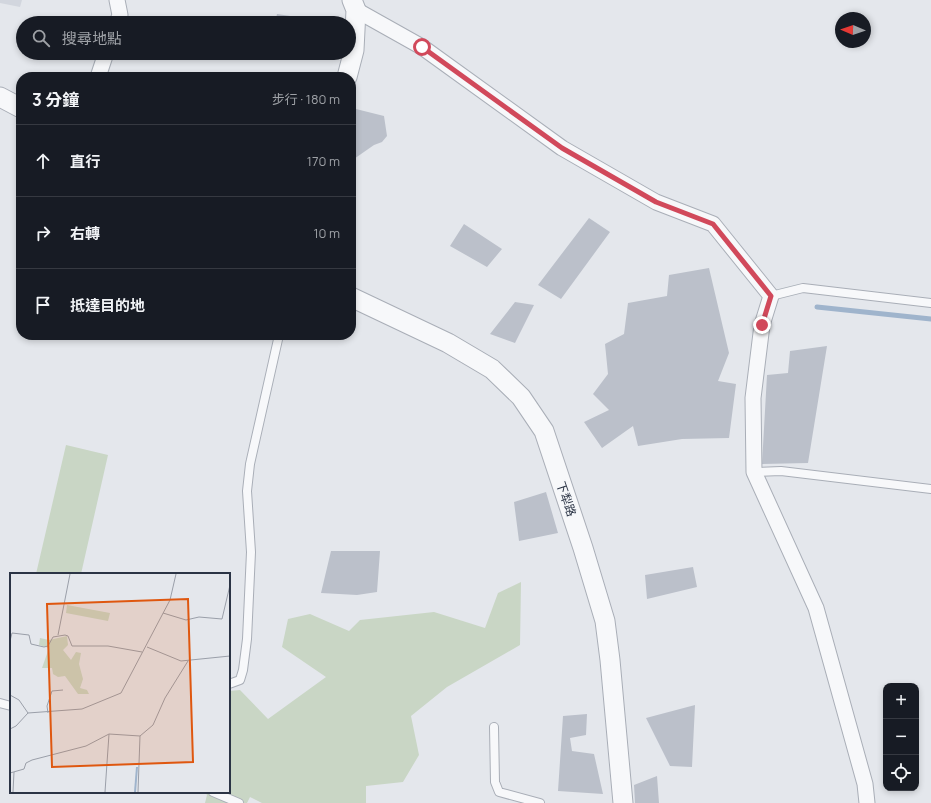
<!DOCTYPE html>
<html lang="zh-TW">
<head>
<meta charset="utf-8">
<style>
	:root { --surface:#171b24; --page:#20242c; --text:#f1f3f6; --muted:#9ea1a6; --line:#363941 }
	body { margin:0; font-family:Manrope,"Noto Sans TC",sans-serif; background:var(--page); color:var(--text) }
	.controls { position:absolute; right:12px; bottom:12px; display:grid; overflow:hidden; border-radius:8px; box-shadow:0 2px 6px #0003 }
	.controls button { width:36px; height:36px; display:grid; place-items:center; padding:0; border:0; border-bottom:1px solid var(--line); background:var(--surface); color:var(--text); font:20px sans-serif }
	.compass { position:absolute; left:835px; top:12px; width:36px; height:36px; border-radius:50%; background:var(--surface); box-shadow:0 2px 6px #0003; rotate:272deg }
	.stop { position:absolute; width:12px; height:12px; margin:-9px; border:3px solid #d1495b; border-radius:50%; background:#fff }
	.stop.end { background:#d1495b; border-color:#fff; box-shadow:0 1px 4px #0008 }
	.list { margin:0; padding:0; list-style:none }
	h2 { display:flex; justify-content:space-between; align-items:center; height:52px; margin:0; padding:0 16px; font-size:17px }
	h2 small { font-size:13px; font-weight:400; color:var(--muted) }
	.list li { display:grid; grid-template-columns:26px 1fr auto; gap:12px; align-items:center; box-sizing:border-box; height:72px; padding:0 16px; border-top:1px solid var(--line) }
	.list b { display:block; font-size:15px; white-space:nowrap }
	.list em { font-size:13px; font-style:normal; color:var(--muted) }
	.icon { flex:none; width:22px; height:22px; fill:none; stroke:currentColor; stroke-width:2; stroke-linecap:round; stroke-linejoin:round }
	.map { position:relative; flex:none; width:931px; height:803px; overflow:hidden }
	.search { position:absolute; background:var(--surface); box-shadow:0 2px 6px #0003; left:16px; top:16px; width:340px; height:44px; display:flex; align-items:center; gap:10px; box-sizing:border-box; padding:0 14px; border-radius:22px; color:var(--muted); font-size:15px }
	.panel { position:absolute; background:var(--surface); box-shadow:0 2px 6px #0003; left:16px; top:72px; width:340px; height:268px; border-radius:16px }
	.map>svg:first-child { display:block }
	.built { fill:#d2d6de }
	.green { fill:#c9d6c5 }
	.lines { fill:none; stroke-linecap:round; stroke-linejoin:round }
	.stream { stroke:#9fb4cc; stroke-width:5 }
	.building { fill:#bbc0ca }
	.service-casing { stroke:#a9aeb7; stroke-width:10 }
	.minor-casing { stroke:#a9aeb7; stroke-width:17 }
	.tertiary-casing { stroke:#a9aeb7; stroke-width:21 }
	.service { stroke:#f7f8fa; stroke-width:8 }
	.minor { stroke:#f7f8fa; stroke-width:15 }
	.tertiary { stroke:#f7f8fa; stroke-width:19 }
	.route { stroke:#d1495b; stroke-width:5 }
	.labels { text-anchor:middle; stroke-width:3; stroke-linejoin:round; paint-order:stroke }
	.street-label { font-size:12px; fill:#2b3445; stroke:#f4f6f9 }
	.inset-river { fill:none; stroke:#9fb4cc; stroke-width:2 }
	.inset-road { fill:none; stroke:#9a9fa9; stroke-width:1 }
	.view { fill:#df570f; fill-opacity:0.15; stroke:#df570f; stroke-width:2 }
	.inset-edge { fill:none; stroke:#2b3445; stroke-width:2 }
</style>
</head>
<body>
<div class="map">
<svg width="931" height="803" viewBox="0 0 931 803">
	<rect width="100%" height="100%" fill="#e4e7ec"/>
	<path class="built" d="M0,0H22L20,7L0,3Z"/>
	<path class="green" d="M66,445L108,455L81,574H36Z
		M521,582L520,645L447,687L411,716L419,755L403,782L366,786V803H262L250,797L247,803H205L207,795L205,792H229V691L240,690L268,719L326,677L282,647L288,619L310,614L349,631L360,620L434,612L485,628L498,593Z"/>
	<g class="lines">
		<path class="stream" d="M817,307L931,319"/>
	</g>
	<path class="building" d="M277,14L297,17L295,23H275Z
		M356,109L384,116L387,136L382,142L374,145L351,161V120Z
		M589,218L610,232L561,299L538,285Z
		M464,224L502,249L487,267L450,246Z
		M709,268L729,353L718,381L736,384L729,438L682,439L638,446L633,426L602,448L584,422L609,410L593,394L608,374L605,344L624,334L628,303L667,296L669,275Z
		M515,302L534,305L515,343L490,334Z
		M827,346L808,463L762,464L767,375L788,373L790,351Z
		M546,492L558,533L519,541L514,502Z
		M331,551H380L377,592L357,595L321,593Z
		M693,567L697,587L647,599L645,575Z
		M695,705L692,767L670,766L646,718Z
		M587,714L586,735L570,738L572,751L594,754L603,794L558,791L563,716Z
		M657,776L659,803H635L634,785Z"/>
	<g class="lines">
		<defs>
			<path id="service" d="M771,296L803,288L931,303
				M754,472L781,471L931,489
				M229,684L240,680L243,670L247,639L251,552L247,491L250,464L279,335
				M0,703L11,706
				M494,727L495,782L499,792L540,803
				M213,792L239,803"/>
			<path id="minor" d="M356,10L422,47L562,148L656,202L713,224L771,296L762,325L753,398L754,472L816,608L865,784L867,803
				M117,23L120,15L117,0
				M98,77L106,53"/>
			<path id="tertiary" d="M347,77L354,50L356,10L352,0
				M0,97L21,108
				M351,297L448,343L492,369L521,397L544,431L583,548L605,621L610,660L623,803"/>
		</defs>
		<use href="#service" class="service-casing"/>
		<use href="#minor" class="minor-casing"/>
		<use href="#tertiary" class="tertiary-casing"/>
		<use href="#service" class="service"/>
		<use href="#minor" class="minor"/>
		<use href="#tertiary" class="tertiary"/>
	</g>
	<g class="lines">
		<path class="route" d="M422,47L562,148L656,202L713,224L771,296L762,325"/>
	</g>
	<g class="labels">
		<g class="street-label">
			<text transform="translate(566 499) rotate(71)" y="4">下犁路</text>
		</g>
	</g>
	<g transform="translate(10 573)">
		<rect width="220" height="220" fill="#e4e7ec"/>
		<path d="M57,32L100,40L98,48L56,40ZM57,63L58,72L53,77L61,87L66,79L71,80L69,91L73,106L70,115L77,117L79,121H68L55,103L48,104L43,101L42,95H32L39,75L29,72L30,65L39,67Z" fill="#c9d6c5"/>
		<path class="inset-river" d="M125,219L127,194"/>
		<path class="inset-road" d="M153,40L176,47L189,44L212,46L220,12M48,62L60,1M0,68L2,60L19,62L21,71L34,74L38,73L43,64L55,62L58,63L62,73H98L132,79M137,74L171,88L220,83M0,122L9,127L18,140M38,140L37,133L42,118L53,117M0,156L6,153L18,140L72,136L111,120L160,27L166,1M0,200L14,196L16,190L22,187L76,173L99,161L130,163L143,152L155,125L178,88M3,219L4,199M95,219L99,161M128,219L130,163"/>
		<path class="view" d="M178,26L183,189L42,194L37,31Z"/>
		<rect width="220" height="220" class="inset-edge"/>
	</g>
</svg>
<div class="controls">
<button>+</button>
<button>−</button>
<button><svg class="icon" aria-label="locate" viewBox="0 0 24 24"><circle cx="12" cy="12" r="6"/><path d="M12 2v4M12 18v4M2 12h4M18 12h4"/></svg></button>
</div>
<svg class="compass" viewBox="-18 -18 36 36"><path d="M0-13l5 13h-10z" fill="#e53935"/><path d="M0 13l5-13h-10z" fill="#9ea1a6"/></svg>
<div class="stop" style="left:422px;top:47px"></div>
<div class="stop end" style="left:762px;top:325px"></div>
<div class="search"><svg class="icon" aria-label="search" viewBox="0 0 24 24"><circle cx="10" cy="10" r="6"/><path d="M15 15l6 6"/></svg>搜尋地點</div>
<section class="panel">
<h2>3 分鐘<small>步行 · 180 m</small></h2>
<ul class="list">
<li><svg class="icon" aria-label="ahead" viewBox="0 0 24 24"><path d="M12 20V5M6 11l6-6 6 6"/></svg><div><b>直行</b></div><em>170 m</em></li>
<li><svg class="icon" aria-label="right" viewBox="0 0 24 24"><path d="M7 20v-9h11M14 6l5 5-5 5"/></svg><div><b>右轉</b></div><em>10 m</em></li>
<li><svg class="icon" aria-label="arrive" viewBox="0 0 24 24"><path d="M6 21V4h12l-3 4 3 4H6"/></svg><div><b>抵達目的地</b></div></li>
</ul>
</section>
</div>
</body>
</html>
